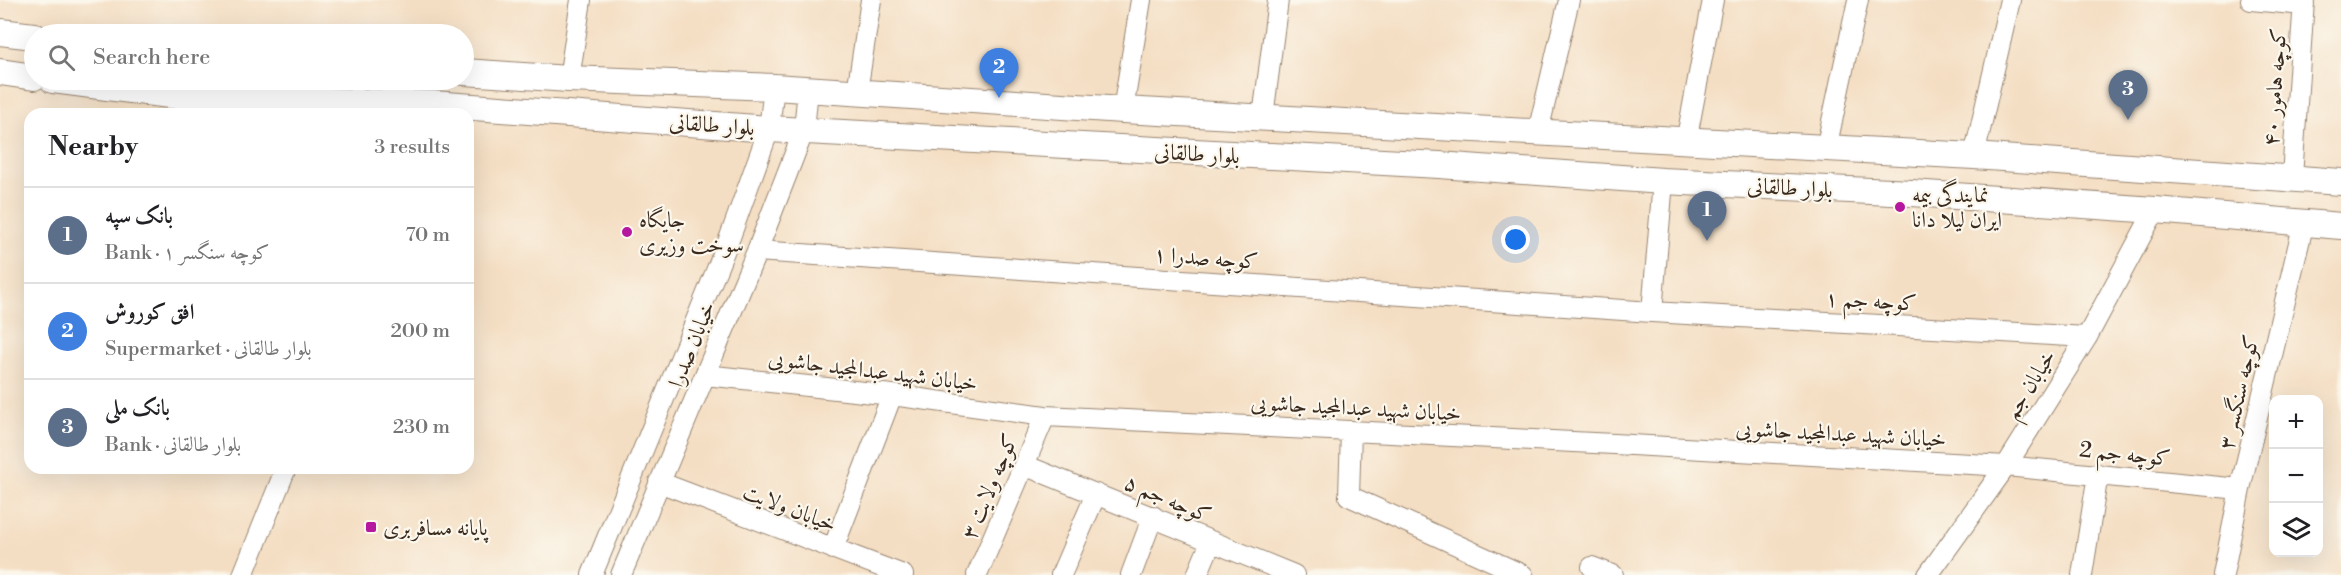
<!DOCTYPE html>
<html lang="en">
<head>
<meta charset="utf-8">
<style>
	:root { --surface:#fff; --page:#f6f6f6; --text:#202124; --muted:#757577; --line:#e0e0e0; --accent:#b5179e }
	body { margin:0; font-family:"Libre Bodoni",Amiri,serif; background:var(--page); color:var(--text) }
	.controls { position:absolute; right:18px; bottom:18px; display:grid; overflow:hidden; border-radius:12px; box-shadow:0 6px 24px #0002 }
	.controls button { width:54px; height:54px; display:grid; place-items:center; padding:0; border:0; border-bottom:2px solid var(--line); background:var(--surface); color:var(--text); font:30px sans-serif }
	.you { position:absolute; left:1516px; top:240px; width:21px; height:21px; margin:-15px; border:4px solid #fff; border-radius:50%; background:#1a73e8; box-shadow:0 0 0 9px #1a73e833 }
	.badge { display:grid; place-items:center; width:39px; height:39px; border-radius:50%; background:var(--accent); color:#fff; font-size:20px; font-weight:700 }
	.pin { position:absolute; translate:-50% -50px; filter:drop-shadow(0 2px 3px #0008) }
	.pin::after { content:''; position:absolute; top:32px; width:21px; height:18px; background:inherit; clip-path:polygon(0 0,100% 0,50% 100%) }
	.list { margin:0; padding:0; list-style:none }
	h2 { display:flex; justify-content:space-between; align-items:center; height:78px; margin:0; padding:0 24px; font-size:26px }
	h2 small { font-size:20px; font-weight:400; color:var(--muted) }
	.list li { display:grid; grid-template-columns:39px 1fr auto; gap:18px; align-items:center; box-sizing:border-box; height:96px; padding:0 24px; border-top:2px solid var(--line) }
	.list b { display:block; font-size:22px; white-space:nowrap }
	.list p { margin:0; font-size:20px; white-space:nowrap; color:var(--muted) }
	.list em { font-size:20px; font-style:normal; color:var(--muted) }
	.icon { flex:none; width:33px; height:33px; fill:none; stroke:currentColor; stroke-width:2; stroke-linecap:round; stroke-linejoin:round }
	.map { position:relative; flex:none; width:2341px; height:575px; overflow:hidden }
	.search { position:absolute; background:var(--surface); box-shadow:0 6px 24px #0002; left:24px; top:24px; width:450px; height:66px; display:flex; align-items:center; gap:15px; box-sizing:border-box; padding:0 21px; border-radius:33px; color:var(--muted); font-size:22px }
	.panel { position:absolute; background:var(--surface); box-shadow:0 6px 24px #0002; left:24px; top:108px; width:450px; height:366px; border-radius:18px }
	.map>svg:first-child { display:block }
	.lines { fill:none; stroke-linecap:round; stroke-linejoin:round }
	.minor-casing { stroke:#988470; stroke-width:22 }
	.major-casing { stroke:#988470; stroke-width:28 }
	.minor { stroke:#fff; stroke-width:20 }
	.major { stroke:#fff; stroke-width:26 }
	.poi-dot { fill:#b5179e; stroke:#fbf7ec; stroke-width:2 }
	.labels { text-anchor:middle; stroke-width:4.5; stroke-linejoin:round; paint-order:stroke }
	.street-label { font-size:22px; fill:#3b2a1e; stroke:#fbf7ec }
	.poi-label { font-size:22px; fill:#3b2a1e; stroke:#fbf7ec; text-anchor:start }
</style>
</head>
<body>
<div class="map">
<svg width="2341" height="575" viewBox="0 0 2341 575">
	<rect width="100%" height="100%" fill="#fbf7ec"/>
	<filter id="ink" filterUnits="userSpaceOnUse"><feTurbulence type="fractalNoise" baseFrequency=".0167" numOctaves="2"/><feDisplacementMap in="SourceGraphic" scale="12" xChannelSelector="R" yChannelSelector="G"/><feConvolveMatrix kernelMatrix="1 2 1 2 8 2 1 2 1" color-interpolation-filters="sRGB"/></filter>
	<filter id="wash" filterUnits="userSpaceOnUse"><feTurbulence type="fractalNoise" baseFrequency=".008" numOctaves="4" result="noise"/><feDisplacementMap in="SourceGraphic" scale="24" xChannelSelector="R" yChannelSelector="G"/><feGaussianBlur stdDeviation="1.35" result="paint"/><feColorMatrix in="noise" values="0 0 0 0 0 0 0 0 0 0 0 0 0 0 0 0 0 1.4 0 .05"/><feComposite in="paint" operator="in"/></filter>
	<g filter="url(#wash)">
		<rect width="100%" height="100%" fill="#f4dec3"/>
	</g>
	<g filter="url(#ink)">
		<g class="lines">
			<defs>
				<path id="minor" d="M2251,0L2304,5
					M569,79L581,0
					M857,92L871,0
					M1123,110L1141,0
					M1263,117L1278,0
					M1538,132L1569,0
					M1686,142L1713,0
					M1826,149L1858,0
					M1974,156L2010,0
					M2292,177L2304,0
					M757,251L1652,312L2087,337
					M1652,312L1663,181
					M705,375L892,395L1045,416L1614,444L2006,466L2240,489
					M1351,431L1349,496L1523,575
					M1024,465L1294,575
					M659,482L903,575
					M833,549L892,395
					M1592,567L1613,575
					M243,575L286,468
					M592,575L730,237L769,129L774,87
					M621,575L757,251L804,130L808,89
					M977,575L1045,416
					M1061,575L1096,494
					M1131,575L1153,516
					M1197,575L1211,542
					M1928,575L2006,466L2087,337L2155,210
					M2082,575L2098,474
					M2223,575L2240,489L2304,222"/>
				<path id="major" d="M0,32L34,36
					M0,72L34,77
					M464,72L569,79L774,87L1123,110L1974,156L2341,182
					M53,80L185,97L433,104L769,129L1439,165L1663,181L1912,193L2155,210L2341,226"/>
			</defs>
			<use href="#minor" class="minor-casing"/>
			<use href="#major" class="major-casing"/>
			<use href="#minor" class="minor"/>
			<use href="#major" class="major"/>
		</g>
	</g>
	<g class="poi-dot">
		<circle cx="1900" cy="207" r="6"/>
		<circle cx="627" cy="232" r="6"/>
		<rect x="365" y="521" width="12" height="12" rx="3"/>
	</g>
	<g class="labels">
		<g class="street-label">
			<text transform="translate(2274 87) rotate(-86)" y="8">کوچه هامور ۴۰</text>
			<text transform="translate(712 124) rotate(4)" y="8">بلوار طالقانی</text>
			<text transform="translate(1197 153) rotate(3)" y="8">بلوار طالقانی</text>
			<text transform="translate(1790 187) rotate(3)" y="8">بلوار طالقانی</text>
			<text transform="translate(1206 257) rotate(4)" y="8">کوچه صدرا ۱</text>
			<text transform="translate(1871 300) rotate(3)" y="8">کوچه جم ۱</text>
			<text transform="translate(691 344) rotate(-68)" y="8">خیابان صدرا</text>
			<text transform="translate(873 370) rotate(7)" y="8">خیابان شهید عبدالمجید جاشویی</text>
			<text transform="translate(2029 384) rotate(-58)" y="8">خیابان جم</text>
			<text transform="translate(2238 392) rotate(-77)" y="8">کوچه سنگسر ۳</text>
			<text transform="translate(1356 407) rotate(3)" y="8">خیابان شهید عبدالمجید جاشویی</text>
			<text transform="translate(1841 433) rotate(3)" y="8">خیابان شهید عبدالمجید جاشویی</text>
			<text transform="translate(2125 453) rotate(6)" y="8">کوچه جم 2</text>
			<text transform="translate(989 486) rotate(-67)" y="8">کوچه ولایت ۳</text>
			<text transform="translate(1168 498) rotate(23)" y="8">کوچه جم ۵</text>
			<text transform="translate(790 507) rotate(21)" y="8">خیابان ولایت</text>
		</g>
		<g class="poi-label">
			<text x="1912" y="202">نمایندگی بیمه<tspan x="1912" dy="25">ایران لیلا دانا</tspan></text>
			<text x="639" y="227">جایگاه<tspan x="639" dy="25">سوخت وزیری</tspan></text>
			<text x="383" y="535">پایانه مسافربری</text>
		</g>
	</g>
</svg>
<div class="controls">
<button>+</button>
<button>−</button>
<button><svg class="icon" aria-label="layers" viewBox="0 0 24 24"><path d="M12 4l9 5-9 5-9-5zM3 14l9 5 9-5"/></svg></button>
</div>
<div class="you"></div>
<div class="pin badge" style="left:1707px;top:241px;background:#5c6f8a">1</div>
<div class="pin badge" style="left:999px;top:98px;background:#3f7fe0">2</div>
<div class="pin badge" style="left:2128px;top:120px;background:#5c6f8a">3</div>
<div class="search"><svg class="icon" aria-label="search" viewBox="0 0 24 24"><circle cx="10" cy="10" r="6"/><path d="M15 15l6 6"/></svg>Search here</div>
<section class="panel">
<h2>Nearby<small>3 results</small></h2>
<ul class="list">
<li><span class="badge" style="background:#5c6f8a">1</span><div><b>بانک سپه</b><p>Bank · کوچه سنگسر ۱</p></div><em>70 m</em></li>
<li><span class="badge" style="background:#3f7fe0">2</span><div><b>افق کوروش</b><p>Supermarket · بلوار طالقانی</p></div><em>200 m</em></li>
<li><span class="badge" style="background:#5c6f8a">3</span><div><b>بانک ملی</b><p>Bank · بلوار طالقانی</p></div><em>230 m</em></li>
</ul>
</section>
</div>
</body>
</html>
